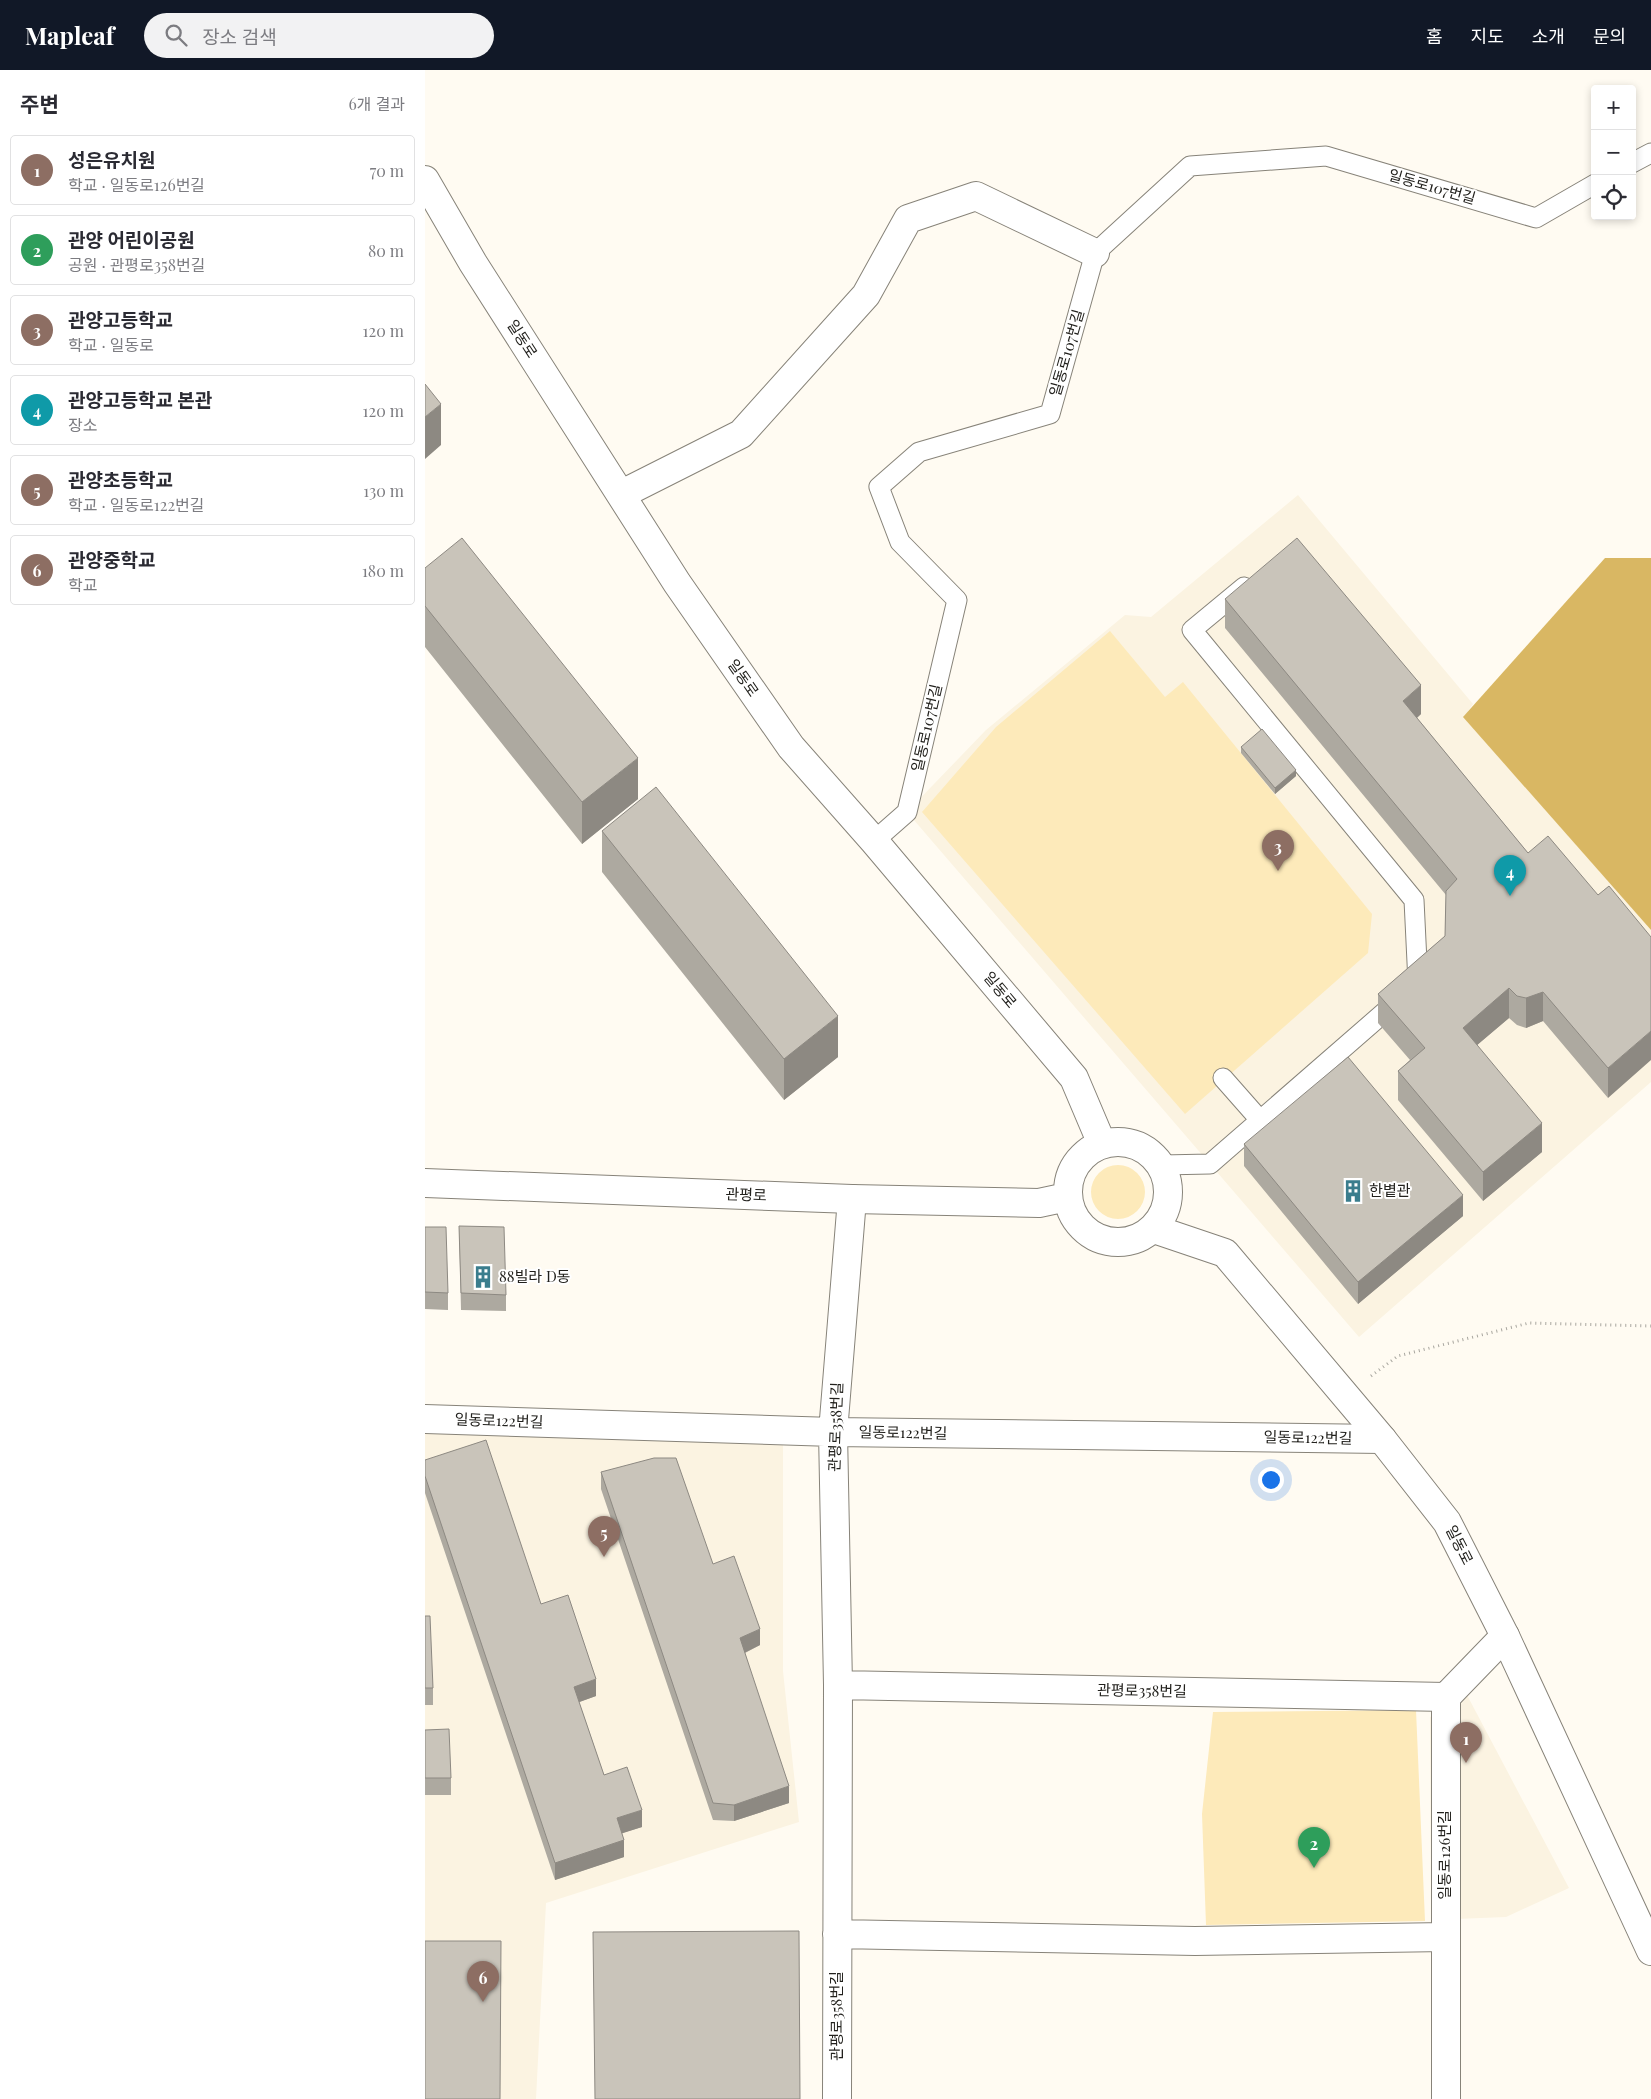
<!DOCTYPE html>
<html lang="ko">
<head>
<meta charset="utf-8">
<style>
	:root { --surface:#fff; --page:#f2f2f3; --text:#2b2b33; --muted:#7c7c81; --line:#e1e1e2; --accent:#111827 }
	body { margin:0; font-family:"Playfair Display","Noto Sans KR",serif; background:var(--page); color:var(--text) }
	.controls { position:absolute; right:15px; top:15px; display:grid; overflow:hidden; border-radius:5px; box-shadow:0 2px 8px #0003 }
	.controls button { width:45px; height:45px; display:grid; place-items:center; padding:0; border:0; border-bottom:1px solid var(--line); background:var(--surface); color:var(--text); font:25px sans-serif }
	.you { position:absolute; left:845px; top:1409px; width:18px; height:18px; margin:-12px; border:4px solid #fff; border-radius:50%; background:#1a73e8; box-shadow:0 0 0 8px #1a73e833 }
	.badge { display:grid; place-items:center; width:32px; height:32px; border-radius:50%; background:var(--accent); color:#fff; font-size:16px; font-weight:700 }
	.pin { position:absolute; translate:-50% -41px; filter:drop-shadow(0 1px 2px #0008) }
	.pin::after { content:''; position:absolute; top:26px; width:18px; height:15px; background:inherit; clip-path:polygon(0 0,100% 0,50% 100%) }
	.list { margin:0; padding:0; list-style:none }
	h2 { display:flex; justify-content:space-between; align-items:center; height:65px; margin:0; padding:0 20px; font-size:21px }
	h2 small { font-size:16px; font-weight:400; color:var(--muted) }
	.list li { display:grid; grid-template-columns:32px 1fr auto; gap:15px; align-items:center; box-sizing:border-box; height:70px; margin:0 10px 10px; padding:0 10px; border:1px solid var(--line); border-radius:5px }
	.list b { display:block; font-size:19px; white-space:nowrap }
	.list p { margin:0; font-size:16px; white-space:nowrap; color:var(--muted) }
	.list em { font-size:16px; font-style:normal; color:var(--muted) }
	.icon { flex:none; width:28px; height:28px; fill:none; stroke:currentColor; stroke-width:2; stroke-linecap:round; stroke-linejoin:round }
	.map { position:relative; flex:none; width:1226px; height:2029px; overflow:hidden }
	header { display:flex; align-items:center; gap:30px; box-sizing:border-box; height:70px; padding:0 25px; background:var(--accent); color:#fff }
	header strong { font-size:24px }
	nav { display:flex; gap:28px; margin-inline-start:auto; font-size:18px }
	.search { width:350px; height:45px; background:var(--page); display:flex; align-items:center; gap:12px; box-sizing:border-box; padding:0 18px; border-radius:28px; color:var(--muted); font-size:19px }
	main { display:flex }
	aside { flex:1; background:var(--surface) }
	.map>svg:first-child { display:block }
	.built { fill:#fbf3e1 }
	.green { fill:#fdeaba }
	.forest { fill:#d9b763 }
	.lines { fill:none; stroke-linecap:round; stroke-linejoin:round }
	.lane-casing { stroke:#878379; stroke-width:21 }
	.street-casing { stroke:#878379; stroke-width:30 }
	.secondary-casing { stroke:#878379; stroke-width:30 }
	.path { stroke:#a8a69f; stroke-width:3; stroke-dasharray:1 4; stroke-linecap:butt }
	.lane { stroke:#fff; stroke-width:19 }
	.street { stroke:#fff; stroke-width:28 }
	.secondary { stroke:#fff; stroke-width:28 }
	.wall { fill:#ada9a0 }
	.shaded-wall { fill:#8d8982 }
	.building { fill:#c9c4ba; stroke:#8d8982 }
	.labels { text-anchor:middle; stroke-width:4; stroke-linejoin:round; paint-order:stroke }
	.street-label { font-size:15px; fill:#22211d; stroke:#fff }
	.poi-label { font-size:15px; fill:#22211d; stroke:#fff; text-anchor:start }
</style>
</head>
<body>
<header>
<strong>Mapleaf</strong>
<div class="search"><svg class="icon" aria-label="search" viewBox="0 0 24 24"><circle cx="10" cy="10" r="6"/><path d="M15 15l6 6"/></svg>장소 검색</div>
<nav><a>홈</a><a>지도</a><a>소개</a><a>문의</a></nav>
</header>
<main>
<aside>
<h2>주변<small>6개 결과</small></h2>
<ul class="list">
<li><span class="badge" style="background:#8d6e63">1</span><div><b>성은유치원</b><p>학교 · 일동로126번길</p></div><em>70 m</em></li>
<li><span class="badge" style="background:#2e9e5b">2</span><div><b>관양 어린이공원</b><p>공원 · 관평로358번길</p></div><em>80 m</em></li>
<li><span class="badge" style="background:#8d6e63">3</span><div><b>관양고등학교</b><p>학교 · 일동로</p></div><em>120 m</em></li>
<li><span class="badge" style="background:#0f9aa8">4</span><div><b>관양고등학교 본관</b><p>장소</p></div><em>120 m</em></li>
<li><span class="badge" style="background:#8d6e63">5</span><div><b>관양초등학교</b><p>학교 · 일동로122번길</p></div><em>130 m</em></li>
<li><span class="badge" style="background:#8d6e63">6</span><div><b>관양중학교</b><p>학교</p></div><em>180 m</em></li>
</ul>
</aside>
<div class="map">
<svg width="1226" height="2029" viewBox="0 0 1226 2029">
	<rect width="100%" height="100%" fill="#fffbf2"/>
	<path class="built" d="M873,425L1048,634L1039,647L1226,860V1012L934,1267L482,742L561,660L700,545L726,547Z
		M0,1359L358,1373V1601L374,1752L121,1833L111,2029H0Z
		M1042,1625L1144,1818L1081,1847L1006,1850L1005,1647Z"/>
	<path class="green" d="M685,561L740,627L758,612L947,844L943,883L760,1044L497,742L571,657Z
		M666 1122a27 27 0 1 1 54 0a27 27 0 1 1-54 0Z
		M991,1640L1000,1851L781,1855L777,1744L788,1642Z"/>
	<path class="forest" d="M1180,488H1226V860L1038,647Z"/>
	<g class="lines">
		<defs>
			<path id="lane" d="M1207,93L1226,83
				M449,771L482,742L532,530L475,472L454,417L494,382L625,344L670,183L765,96L901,86L1111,148L1170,114
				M798,1008L835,1050
				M737,1095L785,1094L993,913L989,830L767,560L819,517"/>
			<path id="street" d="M197,424L316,364L441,225L483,149L551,126L670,183
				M0,1349L408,1362L957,1369
				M413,1615L1021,1627
				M412,1864L770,1871L1020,1867
				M412,2029L413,1615L408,1362L427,1129
				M1021,2029V1627L1080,1566"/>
			<path id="secondary" d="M0,110L48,193L252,513L366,677L449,771L649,1008L677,1074
				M643 1122a50 50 0 1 1 100 0a50 50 0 1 1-100 0Z
				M0,1113L427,1129L614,1133L642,1127
				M729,1159L800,1183L957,1369L1022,1452L1080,1566L1226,1881"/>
		</defs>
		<use href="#lane" class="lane-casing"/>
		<use href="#street" class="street-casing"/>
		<use href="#secondary" class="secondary-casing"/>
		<path class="path" d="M946,1306L973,1286L1104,1253L1226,1256"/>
		<use href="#lane" class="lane"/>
		<use href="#street" class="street"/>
		<use href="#secondary" class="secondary"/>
	</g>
	<path class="wall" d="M0,498L213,729L157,774L0,577Z
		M800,529L996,644L992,648L1103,783L1173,825L1184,816L1183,1028L1118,951L1101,958L1092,955L1084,948L1052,975L1117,1082L1058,1131L973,1030V1001L985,990L953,953V924L1020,866L1021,825L800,558Z
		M816,677L871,706L850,724L816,683Z
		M177,761L413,987L359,1030L177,802Z
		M819,1074L1038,1146L933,1234L819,1096Z
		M34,1156L81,1225V1241L36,1240Z
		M0,1157L23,1223V1240L0,1239Z
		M0,1390L116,1534L171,1626L154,1632L179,1705L217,1757L197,1763L199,1787L130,1810L0,1423Z
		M176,1402L288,1494L335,1575L320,1583L364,1733L309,1751L288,1750L176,1419Z
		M0,1546L8,1618V1635H0Z
		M0,1660L26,1708V1725H0Z"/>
	<path class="shaded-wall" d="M16,334V375L0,389V347Z
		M996,615V644L978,660V631Z
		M213,688V729L157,774V732Z
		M871,700V706L850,724V718Z
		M1084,918V948L1038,987V958Z
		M1118,922V951L1101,958V928Z
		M413,946V987L359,1030V989Z
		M1226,961V990L1183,1028V998Z
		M1117,1053V1082L1058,1131V1102Z
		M1038,1125V1146L933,1234V1212Z
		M335,1559V1575L315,1585V1568Z
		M171,1609V1626L149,1634V1617Z
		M364,1716V1733L309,1751V1735Z
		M217,1740V1757L192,1765V1748Z
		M199,1770V1787L130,1810V1793Z"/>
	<path class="building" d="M0,314L16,334L0,347Z
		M37,468L213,688L157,732L0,536V498Z
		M872,468L996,615L978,631L1103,783L1123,766L1173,825L1184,816L1226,867V961L1183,998L1118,922L1101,928L1092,926L1084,918L1038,958L1117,1053L1058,1102L973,1001L1000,978L953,924L1020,866L1021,821L1032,809L800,529Z
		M837,659L871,700L850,718L816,677Z
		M231,717L413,946L359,989L177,761Z
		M923,987L1038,1125L933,1212L819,1074Z
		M34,1156L79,1157L81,1225L36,1223Z
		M0,1157H21L23,1223L0,1222Z
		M61,1370L116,1534L143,1525L171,1609L149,1617L179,1705L202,1697L217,1740L192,1748L199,1770L130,1793L0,1406V1390Z
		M229,1388H251L288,1494L309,1486L335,1559L315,1568L364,1716L309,1735L288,1733L176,1402Z
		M0,1546H5L8,1618H0Z
		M24,1659L26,1708H0V1660Z
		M374,1861L375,2029H170L168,1862Z
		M0,1871H76L75,2029H0Z"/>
	<defs>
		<symbol id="building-bare" viewBox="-9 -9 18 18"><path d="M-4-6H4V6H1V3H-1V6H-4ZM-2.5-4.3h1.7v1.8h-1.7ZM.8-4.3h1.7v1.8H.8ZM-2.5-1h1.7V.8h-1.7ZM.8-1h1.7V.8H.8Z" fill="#3a7d8d" stroke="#fff" stroke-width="2.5" paint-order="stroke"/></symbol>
	</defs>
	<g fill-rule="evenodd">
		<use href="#building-bare" x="912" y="1105" width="32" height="32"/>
		<use href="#building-bare" x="42" y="1191" width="32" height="32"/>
	</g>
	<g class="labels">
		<g class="street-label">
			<text transform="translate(1007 117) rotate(16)" y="5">일동로107번길</text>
			<text transform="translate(97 269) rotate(57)" y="5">일동로</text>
			<text transform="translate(642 283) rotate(-74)" y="5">일동로107번길</text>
			<text transform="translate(318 608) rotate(55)" y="5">일동로</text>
			<text transform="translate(502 658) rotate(-77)" y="5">일동로107번길</text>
			<text transform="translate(575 920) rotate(50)" y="5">일동로</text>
			<text transform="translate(321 1125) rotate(2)" y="5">관평로</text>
			<text transform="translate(74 1351) rotate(2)" y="5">일동로122번길</text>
			<text transform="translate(411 1357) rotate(-88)" y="5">관평로358번길</text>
			<text transform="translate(478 1363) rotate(1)" y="5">일동로122번길</text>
			<text transform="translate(883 1368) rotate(1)" y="5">일동로122번길</text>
			<text transform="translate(1034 1475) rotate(63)" y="5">일동로</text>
			<text transform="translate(717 1621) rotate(1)" y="5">관평로358번길</text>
			<text transform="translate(1020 1785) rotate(-90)" y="5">일동로126번길</text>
			<text transform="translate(412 1946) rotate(-90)" y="5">관평로358번길</text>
		</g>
		<g class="poi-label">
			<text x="944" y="1126">한볕관</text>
			<text x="74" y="1212">88빌라 D동</text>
		</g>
	</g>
</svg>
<div class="controls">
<button>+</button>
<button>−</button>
<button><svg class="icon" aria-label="locate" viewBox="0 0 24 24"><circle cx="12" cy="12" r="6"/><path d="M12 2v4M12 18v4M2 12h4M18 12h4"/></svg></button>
</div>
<div class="you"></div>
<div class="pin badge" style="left:1041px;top:1693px;background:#8d6e63">1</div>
<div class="pin badge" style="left:889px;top:1798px;background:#2e9e5b">2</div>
<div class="pin badge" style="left:853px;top:801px;background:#8d6e63">3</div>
<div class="pin badge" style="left:1085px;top:826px;background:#0f9aa8">4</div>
<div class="pin badge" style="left:179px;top:1487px;background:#8d6e63">5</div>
<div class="pin badge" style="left:58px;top:1932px;background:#8d6e63">6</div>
</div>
</main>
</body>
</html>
